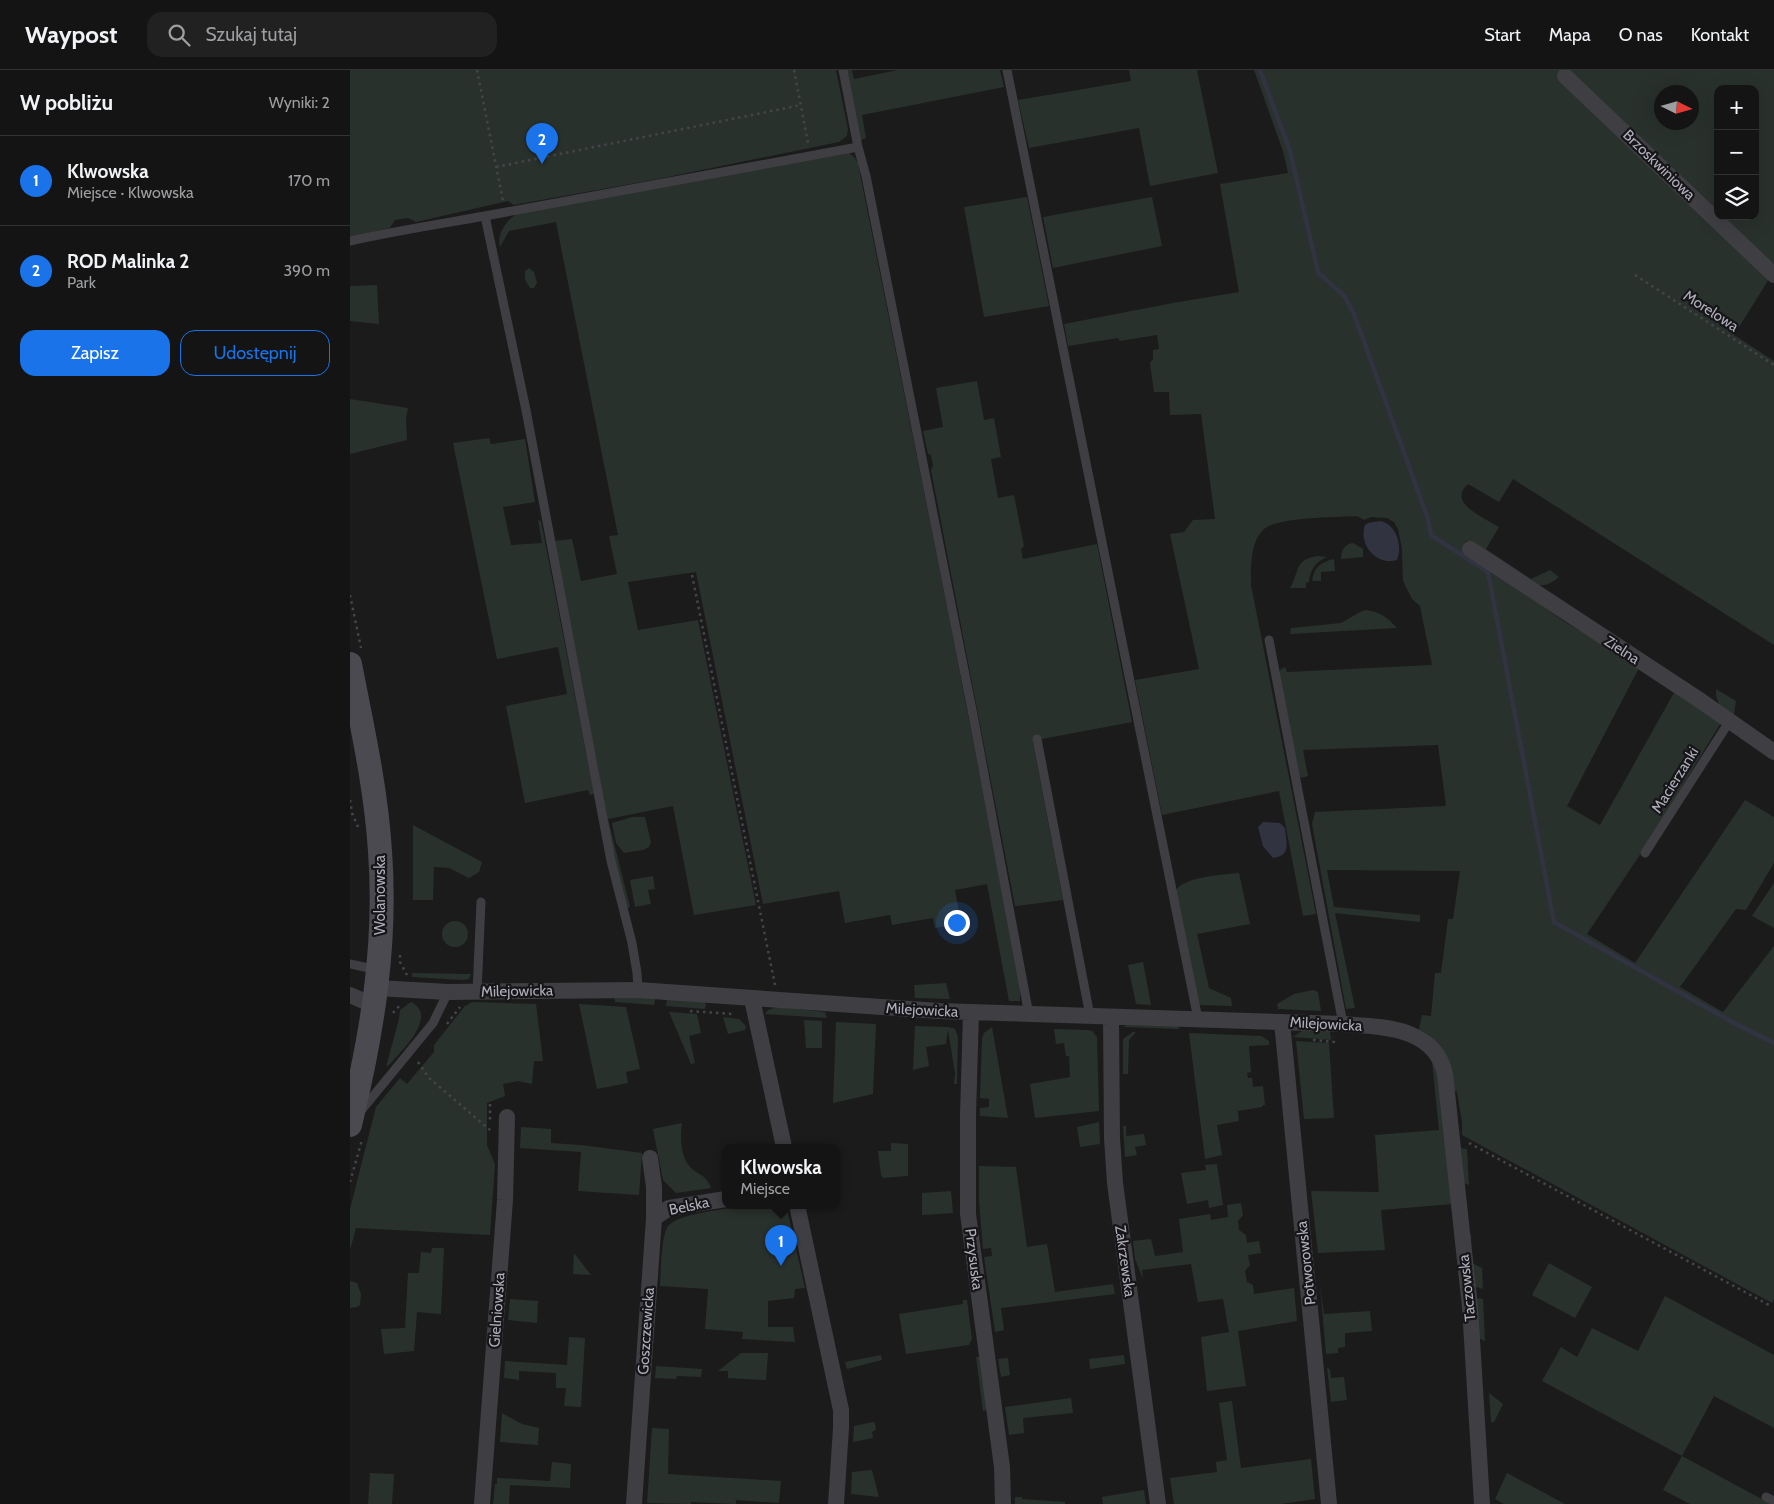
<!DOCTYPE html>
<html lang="pl">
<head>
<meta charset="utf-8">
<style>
	:root { --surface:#141415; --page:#212122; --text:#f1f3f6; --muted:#9d9ea0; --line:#333334; --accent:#1a73e8 }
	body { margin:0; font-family:Cabin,sans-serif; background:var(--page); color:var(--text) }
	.controls { position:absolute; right:15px; top:15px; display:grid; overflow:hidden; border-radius:10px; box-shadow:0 5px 20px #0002 }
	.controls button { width:45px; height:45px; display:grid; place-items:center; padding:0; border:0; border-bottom:1px solid var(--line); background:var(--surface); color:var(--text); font:25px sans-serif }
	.compass { position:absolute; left:1304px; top:15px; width:45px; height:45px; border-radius:50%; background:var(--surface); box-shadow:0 5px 20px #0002; rotate:95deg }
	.you { position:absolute; left:606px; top:852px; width:18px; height:18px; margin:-12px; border:4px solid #fff; border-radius:50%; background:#1a73e8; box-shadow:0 0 0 8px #1a73e833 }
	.badge { display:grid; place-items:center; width:32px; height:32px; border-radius:50%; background:var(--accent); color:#fff; font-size:16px; font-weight:700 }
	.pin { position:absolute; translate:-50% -41px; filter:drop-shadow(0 1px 2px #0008) }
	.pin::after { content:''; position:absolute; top:26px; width:18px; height:15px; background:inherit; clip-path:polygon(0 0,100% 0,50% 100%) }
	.popup { position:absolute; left:372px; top:1074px; width:118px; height:65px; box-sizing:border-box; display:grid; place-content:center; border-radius:10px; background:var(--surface); filter:drop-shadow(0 1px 4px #0005); font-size:16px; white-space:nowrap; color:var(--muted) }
	.popup b { font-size:19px; color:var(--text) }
	.popup::after { content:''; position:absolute; left:50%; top:100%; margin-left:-10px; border:10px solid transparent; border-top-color:var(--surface) }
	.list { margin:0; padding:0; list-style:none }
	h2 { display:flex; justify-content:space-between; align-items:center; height:65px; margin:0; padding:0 20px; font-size:21px }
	h2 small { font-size:16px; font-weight:400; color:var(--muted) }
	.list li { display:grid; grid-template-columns:32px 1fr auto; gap:15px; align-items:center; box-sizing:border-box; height:90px; padding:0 20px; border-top:1px solid var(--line) }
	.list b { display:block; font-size:19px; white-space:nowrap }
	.list p { margin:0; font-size:16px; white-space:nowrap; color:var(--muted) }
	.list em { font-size:16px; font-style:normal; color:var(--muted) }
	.actions { display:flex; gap:10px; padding:15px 20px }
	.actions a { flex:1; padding:11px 0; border:1px solid var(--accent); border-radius:15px; text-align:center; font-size:18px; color:var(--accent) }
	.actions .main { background:var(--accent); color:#fff }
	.icon { flex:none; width:28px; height:28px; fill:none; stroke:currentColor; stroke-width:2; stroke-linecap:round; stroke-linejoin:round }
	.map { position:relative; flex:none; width:1424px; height:1434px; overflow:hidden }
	header { display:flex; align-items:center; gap:30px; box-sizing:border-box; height:70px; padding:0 25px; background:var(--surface); border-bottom:1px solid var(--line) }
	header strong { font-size:24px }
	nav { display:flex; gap:28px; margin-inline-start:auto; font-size:18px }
	.search { width:350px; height:45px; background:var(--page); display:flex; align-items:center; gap:12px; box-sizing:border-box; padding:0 18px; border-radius:15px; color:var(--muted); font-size:19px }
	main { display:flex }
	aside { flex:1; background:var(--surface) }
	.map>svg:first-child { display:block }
	.green { fill:#29312d; fill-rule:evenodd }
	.water { fill:#313340 }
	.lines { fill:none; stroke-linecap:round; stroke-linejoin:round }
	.stream { stroke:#313340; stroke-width:4.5 }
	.path { stroke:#45444a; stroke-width:2.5; stroke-dasharray:2.5 4; stroke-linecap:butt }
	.lane { stroke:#3f3e43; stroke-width:9 }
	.street { stroke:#3f3e43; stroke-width:16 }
	.secondary { stroke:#4b4a51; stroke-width:24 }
	.labels { text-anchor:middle; stroke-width:4.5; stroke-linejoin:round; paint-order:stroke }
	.street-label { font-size:15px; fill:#b0aebb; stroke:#161518 }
</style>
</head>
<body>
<header>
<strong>Waypost</strong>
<div class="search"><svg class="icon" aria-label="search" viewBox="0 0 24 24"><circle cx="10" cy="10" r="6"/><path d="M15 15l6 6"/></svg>Szukaj tutaj</div>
<nav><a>Start</a><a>Mapa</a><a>O nas</a><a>Kontakt</a></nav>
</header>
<main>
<aside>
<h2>W pobliżu<small>Wyniki: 2</small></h2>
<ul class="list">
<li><span class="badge">1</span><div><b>Klwowska</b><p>Miejsce · Klwowska</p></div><em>170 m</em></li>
<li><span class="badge">2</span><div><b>ROD Malinka 2</b><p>Park</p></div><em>390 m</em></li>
</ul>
<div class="actions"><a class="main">Zapisz</a><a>Udostępnij</a></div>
</aside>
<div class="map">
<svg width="1424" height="1434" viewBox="0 0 1424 1434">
	<rect width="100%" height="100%" fill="#1b1b1c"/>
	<path class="green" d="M0,0H486L498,59L497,66L489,72L303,110L169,134L164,135L158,131L66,152L58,148L45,150L40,158L0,167Z
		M497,0H502L504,9L548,0H650L654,17L512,45L516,68L511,70Z
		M779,0H847L868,103L800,116L789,58L679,78L668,30L781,11Z
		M904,0H1424V213L1419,209L1384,265L1424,291V575L1163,409L1149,432L1118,414C1096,433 1135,448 1149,457L1136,479L1181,509L1200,500L1209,507C1199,515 1194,517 1181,514L1116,471L1112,477L1215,552L1286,594L1289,598L1217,736L1250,755L1326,619L1372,651L1295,777L1237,864L1285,893L1395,730L1424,747V793L1396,840L1386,839L1330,917L1373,942L1424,876V1229L1422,1233L1112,1065V1052L1107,1022L1104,1021L1087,973L1079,965L1069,959L1072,945L1081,946L1085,903H1091L1098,849H1103L1110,801L977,800L984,837L1070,845V852L985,843L1005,938L996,939L962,754L965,742L1096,736L1088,675L953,680L958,706L951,708L949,705L929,603L931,599L935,597L937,602L1082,595L1070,536L1062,529L1053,511L1052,479L1048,459L1044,452L1037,448L1021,447L1014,450L1007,446C988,447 927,447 914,459C900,472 901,497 901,515L966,844L953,846L929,721L812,745L785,610L849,599L820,464L834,462L843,450L865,449L851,344L820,345L819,322H804L800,293L803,289V280L809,279L807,265L770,271L768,268L718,276L714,254L823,233L889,222L870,114L938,103L933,81ZM1368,19H1405V146H1368ZM1312,22H1342V52H1312Z
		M499,83L505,88L508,94C563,369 620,644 670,920V931H659L637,814L605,820L611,853L585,858L583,848L542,855L540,845L495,853L489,821L413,834L346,502L278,512L288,560L348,550L406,835L344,845L323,736L258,749L280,837L277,838L267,804L256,749L248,698L228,604L203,471L222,469L231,511L267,504L259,466L268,465L206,152L159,161L150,177C146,163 158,148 170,142Z
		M677,127L699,236L634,247L614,137Z
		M802,127L812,176L703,198L693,147Z
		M179,198L184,202L187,213L184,218H180L175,210V201Z
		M27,215L29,254L0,251V216Z
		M627,311L634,350L644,348L651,387L641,389L648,428L664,425L674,476L671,479L673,489L747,474L782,652L692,669H684L683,673L713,830L665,836L581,400L583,396L581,385L578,384L573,361L593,357L586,318Z
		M0,329L58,338L56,349L57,370L0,384Z
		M139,368L141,374L175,369L185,432L153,437L161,475L192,473L188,450L191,451L244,724L240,725L238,720L175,733L156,636L217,624L208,577L147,589L103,373Z
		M1003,473L1013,479V487L991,489C991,481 994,474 1003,473Z
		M968,486L977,487C965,492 960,500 959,512L956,513V518H940C950,502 943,490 968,486Z
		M984,489L985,501L971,502V511H962C964,497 971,492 984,489Z
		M1016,540C1031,542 1038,548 1047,558L940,564L941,558L991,553L1010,542Z
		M1366,619L1386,631L1384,645C1371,637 1366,635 1366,619Z
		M282,747H295L301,772L299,777L293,780L274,783L266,773L262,753Z
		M63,755L132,792L129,802L119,808L99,798L84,797L83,830H63Z
		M889,803L900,854L847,864L859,918L881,928L882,936L849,935L826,820C836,806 873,805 889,803Z
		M303,806L305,819L298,820L301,834L285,837L280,810Z
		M1424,813V858L1402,846Z
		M92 864a13 13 0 1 1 26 0a13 13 0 1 1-26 0Z
		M793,892L801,935L786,934L778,895Z
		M62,903L121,904L119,909L113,910L62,907Z
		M596,913L600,929L565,928L564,915Z
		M963,920L968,922L971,941L928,939L927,934L944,924Z
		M264,926L303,927L305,930L304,935L265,932Z
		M317,929L354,931L356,935L355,939L316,936Z
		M61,932C89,946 51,981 40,994L36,997L49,949L50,940Z
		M122,932L186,934L193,991H184L182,1014L168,1011L153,1014L155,1026L137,1033V1075L145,1094L140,1165L6,1158L0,1180V1139L26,1037L50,1008L57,1014L84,982V975L115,936Z
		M229,934L276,937L290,999L276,1002L278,1013L247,1019Z
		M426,937L475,942L477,948L415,944L418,940Z
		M319,942L347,944L351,963L339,966L345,993L341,994Z
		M373,947L389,949L396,956L395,960L378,964Z
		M454,950L472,951V978H456Z
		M486,952L526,954L523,1024L483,1033Z
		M776,955L828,956L829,959L773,957Z
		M565,956L598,957L605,959L608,967L607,1014H604L605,1003L598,960L596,974L576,977L579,996L563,1000Z
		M642,957L658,1048L630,1046V1038L639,1037V1029L630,1028L632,968L634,963Z
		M704,959L737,960L742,961L747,967L749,1041L685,1048L680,1014L720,1007L719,986H716L714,973L706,974Z
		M952,961H980L981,970L943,967Z
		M783,962H786L779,970L778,1004H773V969Z
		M839,963L911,966L919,971V975L899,976L901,1002L897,1003L898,1008H902L903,1017L913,1016L915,1035H913L912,1037L888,1041L889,1051L867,1055L872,1085L855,1089Z
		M946,971L979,973L984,1048L954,1049Z
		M1082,991L1087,999L1102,1134L1031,1140L1035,1180L968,1183L961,1121L1029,1122L1025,1065L1089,1060Z
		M749,1052L750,1074L730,1077L727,1057Z
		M332,1053C330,1067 330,1088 342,1099C351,1106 356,1105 361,1118L326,1123L313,1110L303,1059Z
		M773,1056H776V1066L794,1064L796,1075L785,1077L787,1085L775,1087Z
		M171,1057L201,1059V1073L231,1075L292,1083L289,1125L228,1121L231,1082L170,1078Z
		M541,1073L558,1074V1106L533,1108L531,1105L528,1081H541Z
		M1111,1078L1117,1079L1119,1115L1114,1113Z
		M867,1094L873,1135L859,1138L858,1130L837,1134L831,1103L856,1100L855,1095Z
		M629,1096L666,1097L677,1177L697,1174L705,1222L763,1214L765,1224L651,1238L654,1260L645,1262L634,1187L642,1186L641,1178L633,1179L629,1131Z
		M601,1121L603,1143L572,1145V1123Z
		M891,1133L893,1145L888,1151L889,1160L896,1165L897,1173L909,1171L911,1183L898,1185L900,1195L895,1201L897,1212L903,1215L904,1224L944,1218L947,1251L888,1261L896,1316L857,1321L851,1267L879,1262L873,1229L848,1232L841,1194L792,1200L793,1209L785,1189L783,1171L801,1169L805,1186L833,1182L829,1149L860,1144L861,1150L878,1147L877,1135Z
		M417,1135H433L437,1139L455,1218L445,1219L444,1228L418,1231V1257H443L445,1272L392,1269L393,1262L355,1259L358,1219L310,1216C311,1202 311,1169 317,1158C325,1141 398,1137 417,1135Z
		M1117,1164H1121L1122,1193L1132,1198L1133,1219L1122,1216Z
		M82,1178H94L91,1244L67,1242L64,1281L34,1284L31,1259L55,1258L58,1203H69L71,1182L81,1183Z
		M224,1183L241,1205L223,1204Z
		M1199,1193L1242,1217L1225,1248L1182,1225Z
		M0,1211L7,1213L11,1224L10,1235L7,1237L0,1238Z
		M970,1215L974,1244L1020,1241L1022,1261L995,1263V1277L988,1278V1283L976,1284Z
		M1315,1226L1424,1285V1358L1364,1326L1332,1386L1421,1434H1340L1313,1420L1332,1386L1192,1311L1211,1277L1227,1287L1242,1258L1288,1281Z
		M1129,1228L1133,1229L1135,1271L1128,1268L1127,1229Z
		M160,1229L188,1231L187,1253L158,1250Z
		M613,1230H617L622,1269L619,1275L556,1284L549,1244L613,1234Z
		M219,1267L235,1268L231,1337L214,1336L216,1318H206V1303L169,1301V1310L154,1308L155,1291L217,1295Z
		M391,1283H418L416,1310L378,1308V1301H368Z
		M531,1285L532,1290L497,1299L495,1292Z
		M774,1285L775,1294L740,1299L739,1289Z
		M626,1287H630L637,1340L633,1341Z
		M658,1288L660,1305L651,1307L648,1289Z
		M306,1296L352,1299L351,1307L327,1306L326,1309L305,1308Z
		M977,1298L980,1299L981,1308L994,1307L997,1330L981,1332Z
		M1139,1323L1153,1334L1144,1352H1141Z
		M721,1328L723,1343L673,1348L674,1363L659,1365L655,1337Z
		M882,1331L891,1398L961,1389L965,1429L931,1434H824L820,1408L867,1402L866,1392L877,1390L869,1333Z
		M152,1343L172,1354L189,1358L188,1375L150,1372Z
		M523,1352L525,1353L526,1360L522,1362L523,1368L503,1372L504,1356Z
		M302,1358L319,1359L318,1404L431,1411L429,1433L386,1430V1434L341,1432V1434L297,1433Z
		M202,1392L221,1394L220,1418L160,1415L159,1434H143L145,1414H147V1408L200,1411Z
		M522,1400L529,1427L501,1424L502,1402Z
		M20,1403L44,1404L42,1434H18Z
		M1157,1403L1215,1434H1154L1145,1429Z
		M794,1420L796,1434H753L752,1427Z
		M665,1427H672V1429L715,1432V1434H665Z"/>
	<path class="water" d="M1030,451C1046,454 1053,475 1047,490C1027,496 1008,475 1015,455L1018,453Z
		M913,752L930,753L935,758C936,772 942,786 923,788L913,776L908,757Z"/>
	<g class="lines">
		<path class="stream" d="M910,0L940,81L968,202L995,227L1004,244L1078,449L1081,465L1138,502L1204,852L1384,953L1424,973"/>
		<path class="path" d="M127,0L153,131
			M444,0L458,73
			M146,97L451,35
			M1285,205L1424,295
			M342,505L425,915
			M0,525L11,578
			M0,730L2,743L8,757
			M50,885V892L57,905
			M340,941L382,944
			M43,943L51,934
			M97,954L110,937
			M963,970L984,972L983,967
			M68,992L79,1008L140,1060
			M140,1034V1050
			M1119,1073L1419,1235
			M0,1112L12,1070
			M390,1136L400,1135"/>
		<path class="lane" d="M493,0L508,77L516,106L623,645L679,945
			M657,0L848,949
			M135,146L508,77
			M0,171C45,161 90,154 135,146L176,340L261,791L282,873L287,903L288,920
			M919,570L993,954
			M687,669L740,946
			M1295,783L1379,652
			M0,894L28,900
			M127,922L131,832
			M10,1042L83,953L98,922
			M1416,1427L1424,1431"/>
		<path class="street" d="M1215,6L1424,205
			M1120,479L1351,631L1424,682
			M27,918L98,922L288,920L589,941L993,954C1033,957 1085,957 1095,1004L1120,1237L1132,1434
			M0,925L25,936
			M402,929L434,1077
			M621,943L618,1045V1144L652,1397L653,1434
			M761,947L762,1068L765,1113L808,1434
			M932,952L979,1434
			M447,1135L491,1340V1358L486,1434
			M304,1148L319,1138L376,1129
			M132,1434L155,1130L157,1047
			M284,1434L304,1148V1117L300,1088"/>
		<path class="secondary" d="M0,594C12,656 26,718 30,781C37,875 22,964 0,1055"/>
	</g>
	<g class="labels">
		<g class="street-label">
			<text transform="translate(1309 95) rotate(44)" y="5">Brzoskwiniowa</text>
			<text transform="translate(1361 241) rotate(33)" y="5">Morelowa</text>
			<text transform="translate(1272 580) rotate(33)" y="5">Zielna</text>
			<text transform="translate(1325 710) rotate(-58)" y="5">Macierzanki</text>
			<text transform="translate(30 825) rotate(-90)" y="5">Wolanowska</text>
			<text transform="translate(167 921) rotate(-1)" y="5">Milejowicka</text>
			<text transform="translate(572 940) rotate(3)" y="5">Milejowicka</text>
			<text transform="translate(976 954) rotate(3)" y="5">Milejowicka</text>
			<text transform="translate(339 1136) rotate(-12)" y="5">Belska</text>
			<text transform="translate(624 1189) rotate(83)" y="5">Przysuska</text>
			<text transform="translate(775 1191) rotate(82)" y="5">Zakrzewska</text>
			<text transform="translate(956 1193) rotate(-96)" y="5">Potworowska</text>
			<text transform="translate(1117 1218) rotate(-96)" y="5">Taczowska</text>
			<text transform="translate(147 1240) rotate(-86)" y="5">Gielniowska</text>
			<text transform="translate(296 1261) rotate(-86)" y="5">Goszczewicka</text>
		</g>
	</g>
</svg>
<div class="controls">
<button>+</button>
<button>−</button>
<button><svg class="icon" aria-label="layers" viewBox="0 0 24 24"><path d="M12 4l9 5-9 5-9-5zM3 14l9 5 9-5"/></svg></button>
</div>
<svg class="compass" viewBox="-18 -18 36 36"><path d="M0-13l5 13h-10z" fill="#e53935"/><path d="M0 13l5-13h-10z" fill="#9d9ea0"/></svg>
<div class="you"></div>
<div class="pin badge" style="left:431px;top:1196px">1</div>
<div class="popup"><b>Klwowska</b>Miejsce</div>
<div class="pin badge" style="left:192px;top:94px">2</div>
</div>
</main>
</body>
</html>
